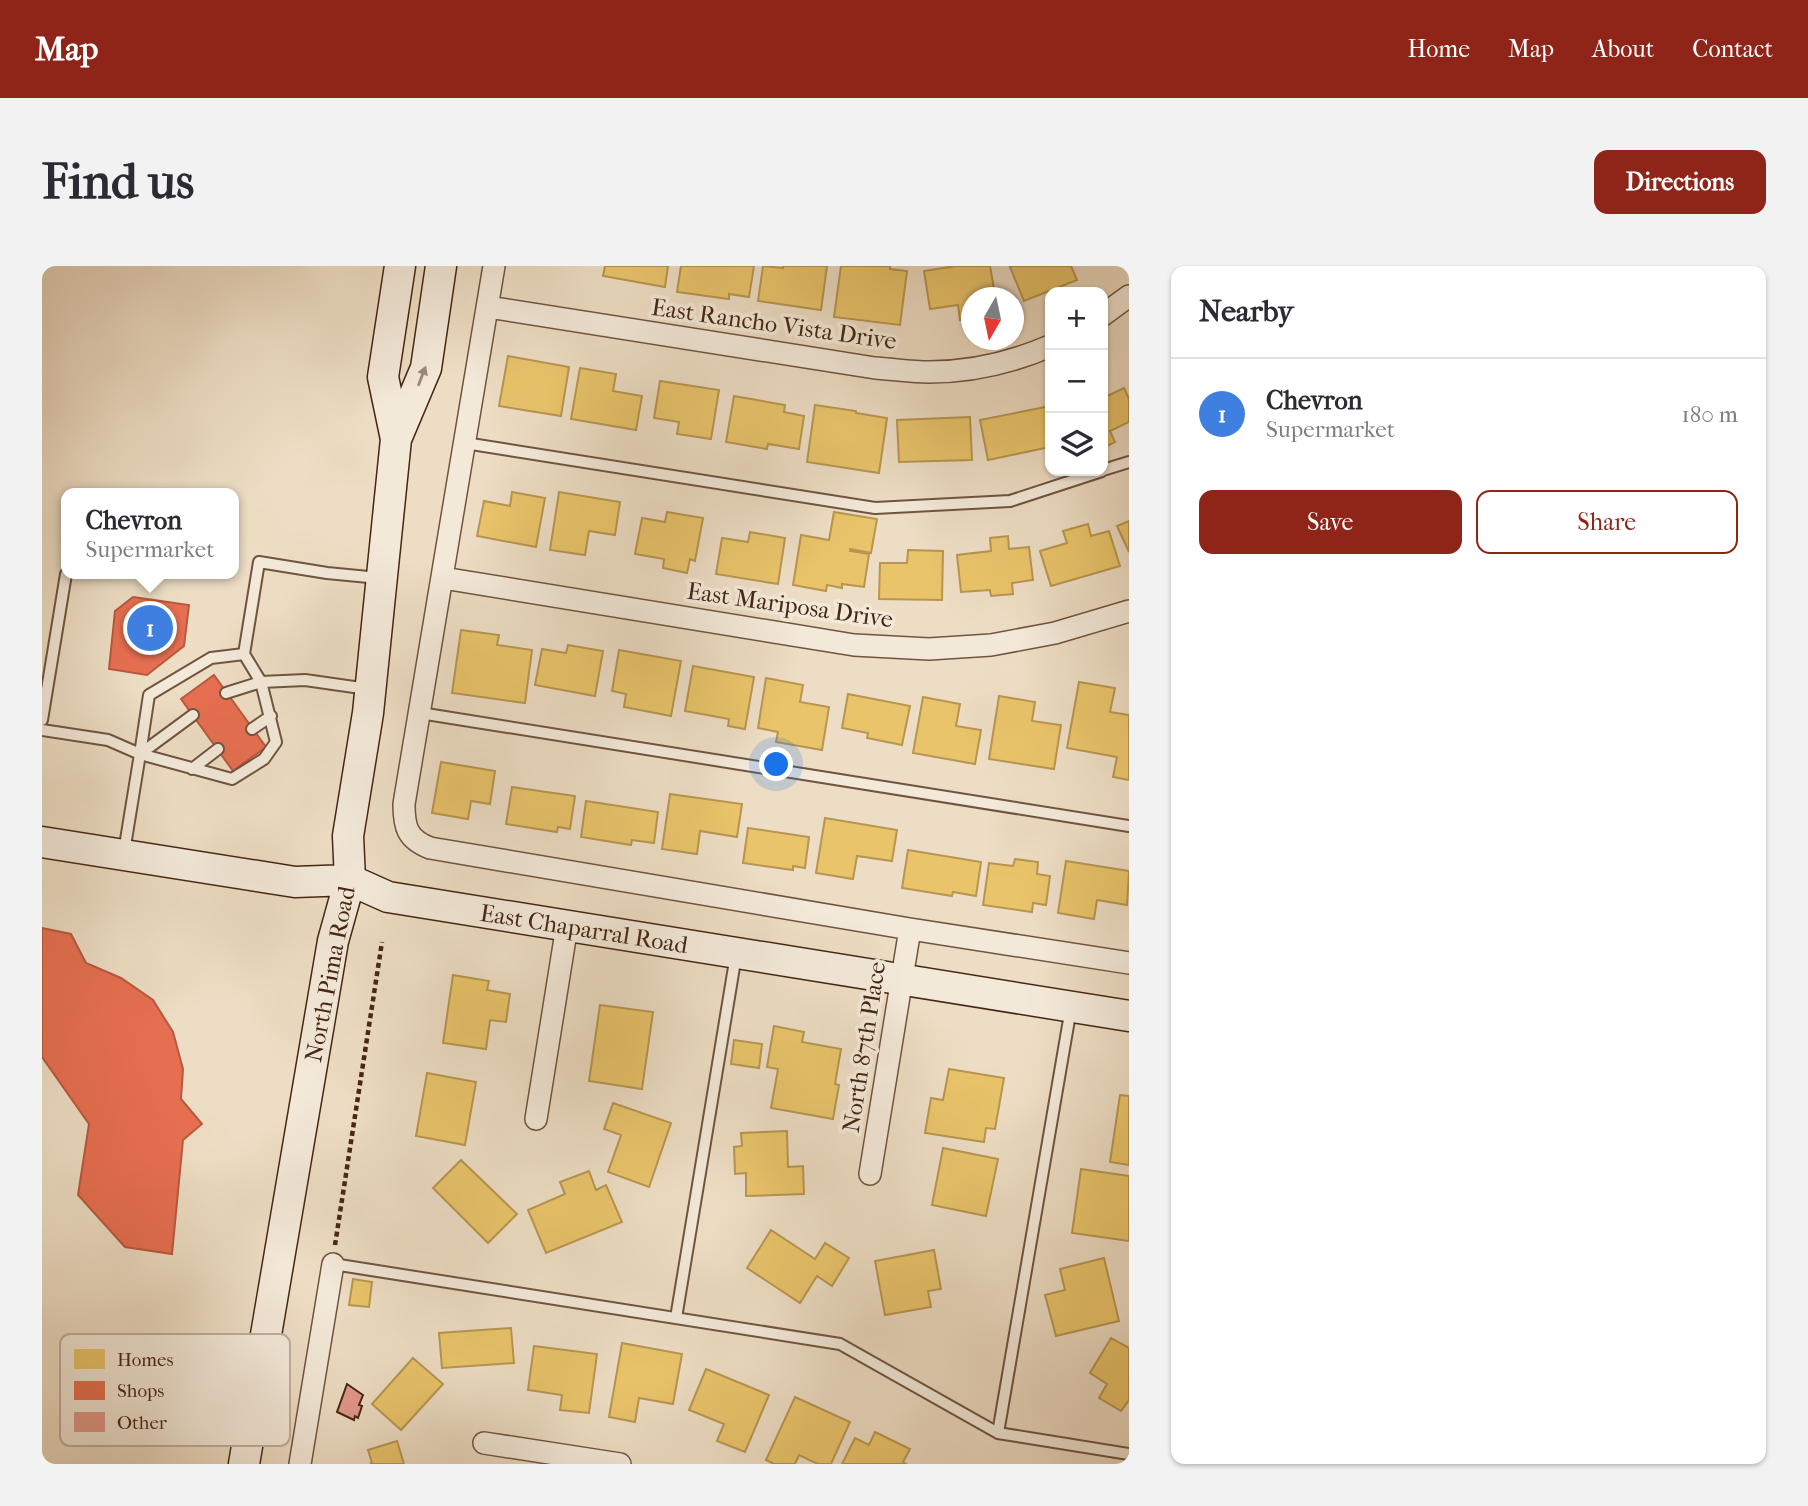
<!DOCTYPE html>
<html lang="en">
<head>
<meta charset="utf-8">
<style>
	:root { --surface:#fff; --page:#f2f2f3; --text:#2b2b33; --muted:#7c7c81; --line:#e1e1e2; --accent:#8f2418 }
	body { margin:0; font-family:"IM FELL French Canon",serif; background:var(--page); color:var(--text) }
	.controls { position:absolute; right:21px; top:21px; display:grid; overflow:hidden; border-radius:14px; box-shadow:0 2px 5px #0004 }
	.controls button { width:63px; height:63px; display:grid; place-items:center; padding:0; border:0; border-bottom:2px solid var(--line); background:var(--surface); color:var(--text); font:35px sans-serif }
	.compass { position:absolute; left:919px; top:21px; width:63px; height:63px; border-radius:50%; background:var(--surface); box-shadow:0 2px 5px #0004; rotate:189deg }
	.you { position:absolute; left:735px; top:499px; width:24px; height:24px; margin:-18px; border:5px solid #fff; border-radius:50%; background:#1a73e8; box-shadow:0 0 0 10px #1a73e833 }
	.badge { display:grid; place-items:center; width:46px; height:46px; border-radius:50%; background:var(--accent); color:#fff; font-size:23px; font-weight:700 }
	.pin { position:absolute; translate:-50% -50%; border:4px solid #fff; box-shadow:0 2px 7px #0006 }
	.popup { position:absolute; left:19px; top:222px; width:178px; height:91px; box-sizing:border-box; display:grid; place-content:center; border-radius:14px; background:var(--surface); filter:drop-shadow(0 2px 5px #0005); font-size:23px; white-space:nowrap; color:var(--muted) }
	.popup b { font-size:26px; color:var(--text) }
	.popup::after { content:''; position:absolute; left:50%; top:100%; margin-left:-14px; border:14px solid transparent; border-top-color:var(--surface) }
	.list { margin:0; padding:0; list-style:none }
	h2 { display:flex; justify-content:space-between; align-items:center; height:91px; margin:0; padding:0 28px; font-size:30px }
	h2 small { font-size:23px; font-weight:400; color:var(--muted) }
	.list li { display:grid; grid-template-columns:46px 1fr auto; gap:21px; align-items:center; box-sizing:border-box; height:112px; padding:0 28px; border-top:2px solid var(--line) }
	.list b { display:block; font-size:26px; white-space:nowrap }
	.list p { margin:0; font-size:23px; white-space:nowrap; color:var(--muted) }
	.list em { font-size:23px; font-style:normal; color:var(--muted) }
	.actions { display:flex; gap:14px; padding:21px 28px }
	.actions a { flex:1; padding:16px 0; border:2px solid var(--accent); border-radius:14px; text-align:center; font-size:24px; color:var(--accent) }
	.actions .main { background:var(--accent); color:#fff }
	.icon { flex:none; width:38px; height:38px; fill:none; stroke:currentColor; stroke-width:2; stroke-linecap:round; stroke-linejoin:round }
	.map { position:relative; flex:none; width:1087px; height:1198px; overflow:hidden; border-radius:14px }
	header { display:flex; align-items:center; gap:42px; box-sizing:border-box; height:98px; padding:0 35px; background:var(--accent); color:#fff }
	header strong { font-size:33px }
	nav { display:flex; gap:38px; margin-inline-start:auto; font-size:24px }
	.intro { display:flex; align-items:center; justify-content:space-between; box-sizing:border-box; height:168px; padding:0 42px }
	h1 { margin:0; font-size:49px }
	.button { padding:18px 32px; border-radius:14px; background:var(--accent); color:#fff; font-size:24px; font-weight:700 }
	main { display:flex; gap:42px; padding:0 42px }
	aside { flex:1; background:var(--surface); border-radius:14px; box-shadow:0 2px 5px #0004 }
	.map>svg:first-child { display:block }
	.homes { fill:#e9c46a; stroke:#b89550; stroke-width:2 }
	.shops { fill:#e76f51; stroke:#b7593f; stroke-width:2 }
	.building { fill:#e3988b; stroke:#462614; stroke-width:2 }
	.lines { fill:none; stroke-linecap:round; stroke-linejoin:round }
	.service-casing { stroke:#705440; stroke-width:14 }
	.minor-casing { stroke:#705440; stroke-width:24 }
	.secondary-casing { stroke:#462614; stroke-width:33 }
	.path { stroke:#462614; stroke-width:4.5; stroke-dasharray:5 3.5; stroke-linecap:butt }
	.service { stroke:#f3e9d9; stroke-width:10 }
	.minor { stroke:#f3e9d9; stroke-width:21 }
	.secondary { stroke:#f3e9d9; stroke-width:30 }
	.oneway { fill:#9c8876 }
	.labels { text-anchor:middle; stroke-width:7; stroke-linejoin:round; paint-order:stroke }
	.street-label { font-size:24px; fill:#462614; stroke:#f3e9d9 }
	.key { fill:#f3e9d9; stroke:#bfae9e; stroke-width:2 }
	.key-label { font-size:19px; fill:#462614 }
</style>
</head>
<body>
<header>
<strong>Map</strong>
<nav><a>Home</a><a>Map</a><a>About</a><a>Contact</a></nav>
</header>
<div class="intro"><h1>Find us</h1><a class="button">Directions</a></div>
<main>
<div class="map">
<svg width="1087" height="1198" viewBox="0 0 1087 1198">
	<rect width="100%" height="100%" fill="#edddc4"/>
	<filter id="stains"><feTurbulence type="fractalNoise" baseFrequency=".00286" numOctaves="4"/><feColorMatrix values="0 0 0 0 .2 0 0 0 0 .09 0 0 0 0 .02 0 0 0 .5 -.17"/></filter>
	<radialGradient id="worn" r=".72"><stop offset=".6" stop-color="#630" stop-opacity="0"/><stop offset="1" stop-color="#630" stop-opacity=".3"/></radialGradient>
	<path class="homes" d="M563,0H626L623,21L561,10Z
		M639,0H712L707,31L687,28V33L635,26Z
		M721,0L741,2V0H785L779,44L716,35Z
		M799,0H848V3L865,5L858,59L792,51Z
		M914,0H948L953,28L943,29V32H930V52L918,54L916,39L888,43L882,5Z
		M972,0H1029L1035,14L982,35L968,1Z
		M466,90L527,101L519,150L457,140Z
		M538,102L574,108L571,125L600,130L594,164L529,153Z
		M618,115L677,124L669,173L635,168L637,156L612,152Z
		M1082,122L1087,133V156L1068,165L1073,176L1061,182V132Z
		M692,130L743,139L742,146L762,150L757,183L726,178L725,183L684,176Z
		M773,139L814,145V147L845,152L837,207L765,196Z
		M1008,140V181L946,194L938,154Z
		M928,151L930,194L857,196L855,154Z
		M470,226L503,232L494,281L435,270L442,235L468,240Z
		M517,226L578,236L573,269L547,265L543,289L508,284Z
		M625,246L661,252L653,295L648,293L645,307L621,302L622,293L593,288L600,252L623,256Z
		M792,246L835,253L829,287L808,283V285L827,288L822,321L800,318V322L785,319L784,325L751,319L759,269L787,274Z
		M1087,255V286L1075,260Z
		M1046,258L1049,270L1067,265L1078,300L1009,320L998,285L1025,277L1021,265Z
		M708,266L743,272L736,318L674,308L680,272L706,276Z
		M966,270L967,283L987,281L991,314L970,317L971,328L949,330L948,324L919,326L915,289L949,285L948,272Z
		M866,284L901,285L900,334L837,333L838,297H865Z
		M419,364L457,369L455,379L490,384L483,437L410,427Z
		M526,379L561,385L553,430L493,419L500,383L524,387Z
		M577,384L639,395L629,450L582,441L584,428L570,425Z
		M651,400L712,411L703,463L686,460L687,453L643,445Z
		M724,412L761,419L758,436L787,441L780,484L734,476L736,466L716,462Z
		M1037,416L1073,422L1068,446L1087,449V514L1071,511L1075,491L1025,482Z
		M806,428L868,440L860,479L825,472L826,467L800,462Z
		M957,430L993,436L990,455L1019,459L1012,503L947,493Z
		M881,431L918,438L914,460L939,464L933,498L871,487Z
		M399,496L453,505L448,538L429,535L426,553L390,547Z
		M470,521L533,530L528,563L516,561L515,566L464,558Z
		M628,528L700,538L695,571L658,565L655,588L620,583Z
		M544,535L616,546L612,577L590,574L589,579L539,571Z
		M783,552L855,564L850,595L815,590L811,613L774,607Z
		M706,562L767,571L763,602L751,600V604L701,597Z
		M866,584L939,596L934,630L911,626L910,630L860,622Z
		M973,593L996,596L995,608L1008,610L1004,639L991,637L990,646L941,639L947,597L971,600Z
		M1024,595L1087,605L1085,639L1055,634L1052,653L1016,647Z
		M411,709L447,715L445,724L468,728L464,756L448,754L444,783L401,777Z
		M558,739L611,746L600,823L547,815Z
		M732,760L762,766L760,776L799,783L793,818L797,819L791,853L729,842L736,803L725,801Z
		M692,774L720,778L717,802L689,798Z
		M907,803L962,812L953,863L944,862L942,876L883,867L889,832L901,834Z
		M385,807L434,816L423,879L374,870Z
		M1078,829L1087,830V899L1068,896Z
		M571,837L629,857L607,921L566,906L579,869L562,863Z
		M745,865L746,901L761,900L762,928L704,930V907L693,908L692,881L700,880L699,867Z
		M901,882L956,893L944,950L890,939Z
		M419,894L475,948L446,977L391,922Z
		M1039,903L1087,910V975L1030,967Z
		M547,905L554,924L564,919L580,956L504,987L486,944L523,928L518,916Z
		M729,964L773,993L783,977L807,992L790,1020L775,1010L758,1037L705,1002Z
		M892,984L899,1023L886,1025L889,1041L843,1049L833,995Z
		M1062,992L1077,1055L1014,1070L1003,1029L1023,1024L1018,1003Z
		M311,1013L330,1016L327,1041L307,1039Z
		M469,1062L472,1097L400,1102L397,1067Z
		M1069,1072L1087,1082V1134L1079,1145L1057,1132L1065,1118L1048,1107Z
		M580,1077L640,1088L631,1138L597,1132L593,1156L567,1151Z
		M492,1080L555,1088L547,1147L518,1144L520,1129L486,1124Z
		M371,1092L401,1118L359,1164L330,1138Z
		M664,1103L727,1129L703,1186L675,1175L682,1158L647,1144Z
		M753,1131L808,1156L789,1198H776L757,1189L753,1198H732L724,1194Z
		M833,1166L868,1183L861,1196L864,1198H800L813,1172L827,1179Z
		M355,1175L362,1198H328L330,1197L326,1184Z"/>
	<path class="shops" d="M91,331L147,339L142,380L105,409L67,403L73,345Z
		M172,409L224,481L191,505L139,433Z
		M0,662L29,668L44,697L79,712L111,734L131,766L141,803L139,833L160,858L141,874L130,988L83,981L36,929L47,858L0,791Z"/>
	<path class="building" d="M305,1118L321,1129L317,1139L320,1140L316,1152L313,1150L312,1154L295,1146Z"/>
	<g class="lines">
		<defs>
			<path id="service" d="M423,177L833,242L968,235L1060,205
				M1061,204L1087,196
				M326,423L263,414L219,416L202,388L217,296L285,307L337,312
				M378,447L1087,560
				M0,454L24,308
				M210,463L229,450
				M0,464L66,474L98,488L82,586
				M98,488L190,513L222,493L234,476L219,416L184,427
				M98,488L107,429L169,392L202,388
				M98,488L151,449
				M150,503L176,483
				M291,998L798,1078L956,1167L1087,1188
				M634,1052L694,689
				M956,1167L1029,742"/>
			<path id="minor" d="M452,0L362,538C362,561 365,573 388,582L868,663L1087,697
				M446,41L833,102C851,103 869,106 887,106C928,106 971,96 1008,80
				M1061,49L1087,30
				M401,312L812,379L887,383L949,379L1013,367L1087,345
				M494,853L525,660
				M828,908L868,663
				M442,1177L578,1198
				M258,1198L291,998"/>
			<path id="secondary" d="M354,173L341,111L358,0
				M0,576L253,616L308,614L346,631L1087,750
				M202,1198L291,675L308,614L306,570L326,447L354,173L384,102L399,0"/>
		</defs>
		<use href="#service" class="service-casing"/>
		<use href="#minor" class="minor-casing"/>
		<use href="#secondary" class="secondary-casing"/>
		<path class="path" d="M293,979L340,676"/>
		<use href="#service" class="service"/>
		<use href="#minor" class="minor"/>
		<use href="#secondary" class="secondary"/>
	</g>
	<defs><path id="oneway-solid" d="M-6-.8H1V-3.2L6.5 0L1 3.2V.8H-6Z" transform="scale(1.75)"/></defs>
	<use class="oneway" href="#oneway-solid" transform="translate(380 110) rotate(-69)"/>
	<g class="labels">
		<g class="street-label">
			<text transform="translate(732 58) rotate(8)" y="8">East Rancho Vista Drive</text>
			<text transform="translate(748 339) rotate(8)" y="8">East Mariposa Drive</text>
			<text transform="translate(542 663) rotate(9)" y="8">East Chaparral Road</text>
			<text transform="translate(288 708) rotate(-79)" y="8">North Pima Road</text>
			<text transform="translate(822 781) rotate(-81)" y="8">North 87th Place</text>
		</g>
	</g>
	<rect x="18" y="1068" width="230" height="112" rx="10" class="key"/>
	<rect x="32" y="1083" width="31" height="20" fill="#e9c46a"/>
	<rect x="32" y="1115" width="31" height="19" fill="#e76f51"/>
	<rect x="32" y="1146" width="31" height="20" fill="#e3988b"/>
	<g class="key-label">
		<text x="75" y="1100">Homes</text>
		<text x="75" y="1131">Shops</text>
		<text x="75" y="1163">Other</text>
	</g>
	<rect width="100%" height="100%" filter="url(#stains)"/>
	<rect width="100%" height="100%" fill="url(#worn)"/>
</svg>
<div class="controls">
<button>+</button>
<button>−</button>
<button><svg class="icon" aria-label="layers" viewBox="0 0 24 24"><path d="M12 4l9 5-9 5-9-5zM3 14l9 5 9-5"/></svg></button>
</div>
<svg class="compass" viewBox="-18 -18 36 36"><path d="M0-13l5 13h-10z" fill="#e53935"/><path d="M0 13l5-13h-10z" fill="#7c7c81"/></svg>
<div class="you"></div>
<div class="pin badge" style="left:108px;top:362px;background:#3f7fe0">1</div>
<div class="popup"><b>Chevron</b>Supermarket</div>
</div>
<aside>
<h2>Nearby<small></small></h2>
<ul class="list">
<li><span class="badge" style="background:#3f7fe0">1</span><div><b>Chevron</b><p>Supermarket</p></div><em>180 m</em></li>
</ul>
<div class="actions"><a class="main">Save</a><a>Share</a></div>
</aside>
</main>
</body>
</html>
